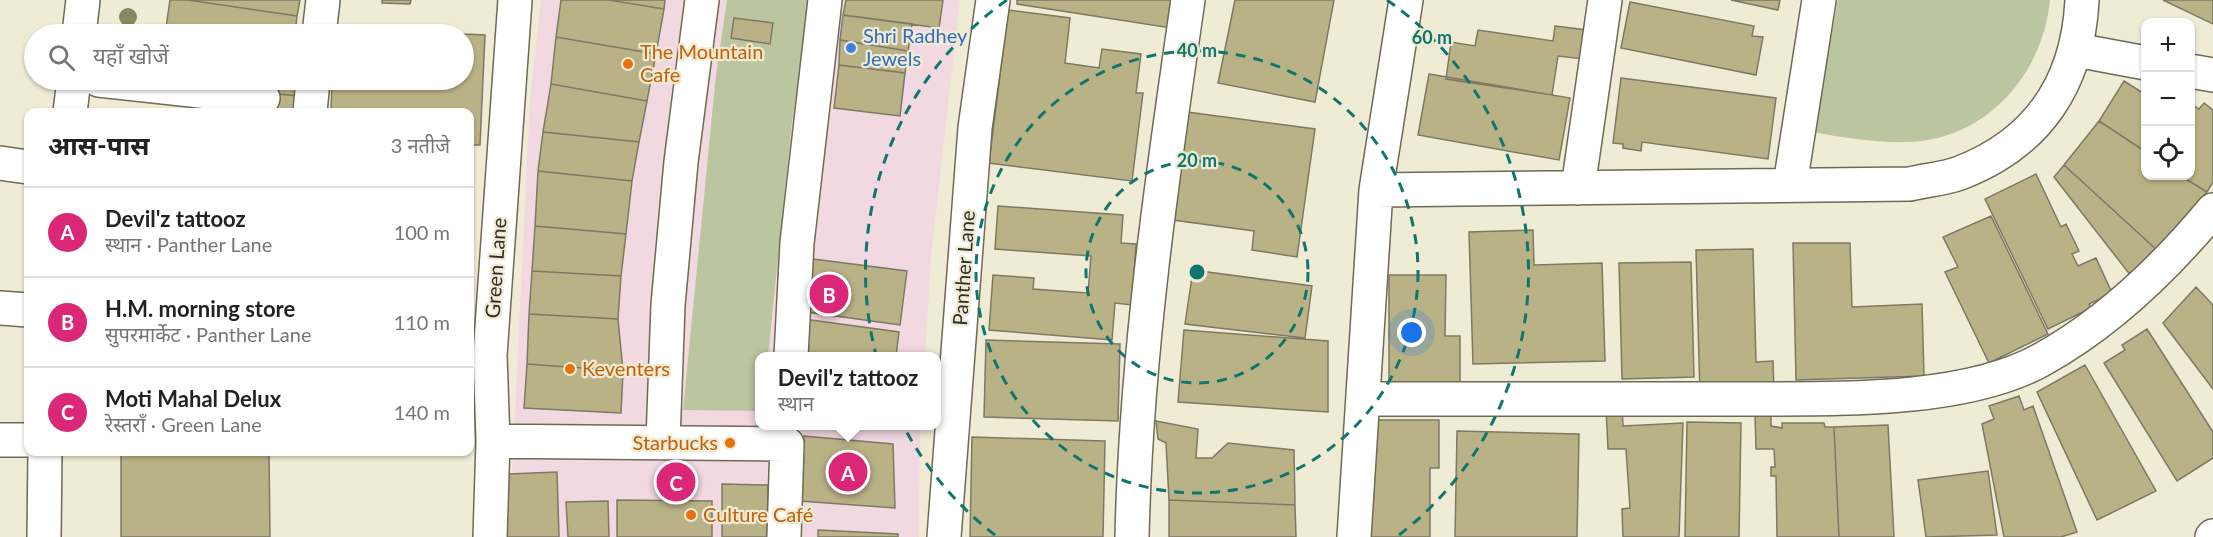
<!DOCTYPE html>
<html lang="hi">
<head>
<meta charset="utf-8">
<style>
	:root { --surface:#fff; --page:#f2f2f2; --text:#222; --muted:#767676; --line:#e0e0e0; --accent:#db2777 }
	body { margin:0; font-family:Lato,"Noto Sans Devanagari",sans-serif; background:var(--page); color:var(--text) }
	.controls { position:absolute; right:18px; top:18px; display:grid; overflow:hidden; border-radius:12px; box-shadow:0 2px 4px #0004 }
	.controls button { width:54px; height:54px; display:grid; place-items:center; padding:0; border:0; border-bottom:2px solid var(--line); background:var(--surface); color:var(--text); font:30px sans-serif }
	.you { position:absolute; left:1412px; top:333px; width:21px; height:21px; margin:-15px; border:4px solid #fff; border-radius:50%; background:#1a73e8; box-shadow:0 0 0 9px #1a73e833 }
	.badge { display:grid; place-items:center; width:39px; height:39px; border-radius:50%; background:var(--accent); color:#fff; font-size:20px; font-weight:700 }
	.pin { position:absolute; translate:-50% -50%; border:3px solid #fff; box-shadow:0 2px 6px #0006 }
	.popup { position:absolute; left:755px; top:352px; width:186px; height:78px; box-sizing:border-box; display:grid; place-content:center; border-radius:12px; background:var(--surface); filter:drop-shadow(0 2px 4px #0005); font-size:20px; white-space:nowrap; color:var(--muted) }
	.popup b { font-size:22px; color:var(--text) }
	.popup::after { content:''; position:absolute; left:50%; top:100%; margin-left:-12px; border:12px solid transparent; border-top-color:var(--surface) }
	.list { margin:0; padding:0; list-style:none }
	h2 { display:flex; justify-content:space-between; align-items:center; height:78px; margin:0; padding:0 24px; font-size:26px }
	h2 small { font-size:20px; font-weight:400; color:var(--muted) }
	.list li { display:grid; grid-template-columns:39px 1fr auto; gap:18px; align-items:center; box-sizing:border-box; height:90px; padding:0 24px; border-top:2px solid var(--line) }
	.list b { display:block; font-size:22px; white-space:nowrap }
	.list p { margin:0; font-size:20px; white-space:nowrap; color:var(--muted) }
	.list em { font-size:20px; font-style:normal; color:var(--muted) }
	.icon { flex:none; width:33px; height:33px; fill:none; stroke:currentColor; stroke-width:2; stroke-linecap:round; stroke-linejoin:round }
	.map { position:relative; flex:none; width:2213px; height:537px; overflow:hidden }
	.search { position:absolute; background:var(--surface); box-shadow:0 2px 4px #0004; left:24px; top:24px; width:450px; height:66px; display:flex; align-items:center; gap:15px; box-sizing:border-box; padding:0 21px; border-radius:33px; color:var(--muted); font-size:22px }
	.panel { position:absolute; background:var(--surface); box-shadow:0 2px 4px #0004; left:24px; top:108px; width:450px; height:348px; border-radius:12px }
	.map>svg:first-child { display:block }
	.commercial { fill:#f2d8e0 }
	.green { fill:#bbc6a0 }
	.building { fill:#bab287; stroke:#7d7964; stroke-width:1.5 }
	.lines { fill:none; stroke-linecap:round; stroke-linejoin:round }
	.minor-casing { stroke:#6e6a55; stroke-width:36 }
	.minor { stroke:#fff; stroke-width:33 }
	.tree { fill:#868a64 }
	.ring { fill:none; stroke:#0f766e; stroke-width:3; stroke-dasharray:10 8 }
	.shop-dot { fill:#3f7fe0; stroke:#efebd4; stroke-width:2 }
	.food-dot { fill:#e8710a; stroke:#efebd4; stroke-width:2 }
	.labels { text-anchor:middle; stroke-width:4.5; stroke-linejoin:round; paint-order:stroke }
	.shop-label { font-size:20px; fill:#366cbe; stroke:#efebd4; text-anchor:start }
	.food-label { font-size:20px; fill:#c56008; stroke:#efebd4; text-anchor:start }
	.street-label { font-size:20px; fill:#302e26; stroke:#efebd4 }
	.centre { fill:#0f766e; stroke:#efebd4; stroke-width:3 }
	.ring-label { font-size:18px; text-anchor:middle; font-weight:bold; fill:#0f766e; stroke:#efebd4; stroke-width:4.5; stroke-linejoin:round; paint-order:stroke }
</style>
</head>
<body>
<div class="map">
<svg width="2213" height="537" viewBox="0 0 2213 537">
	<rect width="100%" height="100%" fill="#efebd4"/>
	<path class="commercial" d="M541,0H960L931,257L925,356H760V426H920L919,537H509L530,99Z"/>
	<path class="green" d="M727,0H811L792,122L768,356H760L759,411L683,410L716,75Z
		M1838,0H2050C2043,74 1987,139 1909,142C1876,143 1845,138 1813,132Z"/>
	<path class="building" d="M170,0H188L297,16L295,34H165Z
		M188,0H300L297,16Z
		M382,0H411L410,4L382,3Z
		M561,0H609L664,9L656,54L556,37Z
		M609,0H665L664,9Z
		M846,0H943L939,28L843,15Z
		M1017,0H1175L1171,28L1017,4Z
		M1235,0H1334L1315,102L1218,83Z
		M1731,0H1780L1778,10Z
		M2163,0H2213V24Z
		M1630,2L1754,26L1752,36L1763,37L1756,75L1621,48Z
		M1008,10L1070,18L1065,63L1099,68L1102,49L1141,54L1136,93H1143L1132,181L989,163Z
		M843,15L912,24L908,51L840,40Z
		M734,18L773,23L770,44L731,38Z
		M1555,26L1587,30L1583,59L1558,56L1552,95L1446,79L1451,42L1475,46L1478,30L1553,41Z
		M334,28L485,35L480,145H470V112H331L332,80H464V34H333Z
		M556,37L656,54L647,101L551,84Z
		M840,40L908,51L905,73L839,65Z
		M839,65L905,73L900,116L834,108Z
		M1429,74L1570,98L1559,160L1418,135Z
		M1621,78L1776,98L1768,159L1642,142L1641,151L1623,148V144L1613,143Z
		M269,80L299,81L298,96L268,93Z
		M2124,81L2146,95V152L2099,121Z
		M551,84L647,101L639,142L543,132Z
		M268,93L298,96L296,112H206L208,99Z
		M2190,103L2199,109L2204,103L2213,110V182L2207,192L2181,176H2190Z
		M1187,112L1315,129L1297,257L1252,250L1254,231L1173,220Z
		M2099,121L2146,152V176H2181L2207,192L2159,252L2064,165Z
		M543,132L639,142L632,181L538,171Z
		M2064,165L2159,252L2131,276L2054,177Z
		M538,171L632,181L626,234L535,226Z
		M2036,174L2061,227L2066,224L2079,251L2072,254L2078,266L2096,258L2112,293L2089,304L2091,308L2048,329L1985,199Z
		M998,206L1123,215L1121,243L1136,244L1132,305L1115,303L1112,340L989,330L993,275L1034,278L1033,289L1088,293L1091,256L995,249Z
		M1991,216L2048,334L1989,363L1945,272L1958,267L1943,237Z
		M535,226L626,234L621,276L532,271Z
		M1533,230L1534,265L1602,263L1605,361L1473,364L1469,232Z
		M1793,243H1850L1852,307L1922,304L1924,376L1796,380Z
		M1753,249L1756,362L1773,361L1774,394L1700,396L1696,250Z
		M813,259L907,271L900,325L807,312Z
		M1691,262L1694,377L1622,379L1619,263Z
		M1193,270L1312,286L1305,338L1185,324Z
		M532,271L621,276L618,319L529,314Z
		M1389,275H1446L1445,336H1460V382L1389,383Z
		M2196,287L2213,305V389L2163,323Z
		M529,314L618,319L623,371L527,364Z
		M804,319L899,332L896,356H805Z
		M2147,329L2213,432V458L2177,481L2104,363L2125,350L2122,345Z
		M1184,330L1328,341V412L1178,402Z
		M986,340L1120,344L1118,421L984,417Z
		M527,364L623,371L621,413L524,408Z
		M2085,365L2156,491L2097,520L2037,392Z
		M2019,396L2024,410L2033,406L2077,532L2061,537H2004L1982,424L1994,419L1989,406Z
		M1622,407L1623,426L1683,423L1679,537H1623L1622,509L1630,508L1626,449H1608L1606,408Z
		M1755,413H1771V426L1782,428V423H1824L1825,427H1834L1839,537H1777L1776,476H1771V467H1775L1774,449H1756Z
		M1364,420H1439V468H1430V537H1365Z
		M1156,421L1198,429L1196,458H1212L1228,443L1294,450L1295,505L1169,500L1166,443L1158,439Z
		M1687,422L1741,423L1739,537H1685Z
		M1888,425L1894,537H1839L1834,427Z
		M1457,431L1579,434L1577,537H1455Z
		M804,436L893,444L895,508L800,501Z
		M972,437L1105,441L1103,537H970Z
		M121,452H269L270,537H121Z
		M1988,471L1997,535L1926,537L1918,480Z
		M557,472L559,537H507L505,474Z
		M722,484L768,485L767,537H722Z
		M617,500L712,501V537H617Z
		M1169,500L1295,505L1296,537H1169Z
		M608,501L609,537H568L566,502Z
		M818,530L898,534V537H818Z"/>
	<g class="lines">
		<defs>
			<path id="minor" d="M79,34L83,0
				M319,34L323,0
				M2076,50L2146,63
				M2190,71L2213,75
				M99,80L263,98
				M70,112L74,80
				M310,112L313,80
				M0,163L28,167
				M1790,185L1819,0
				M1578,188L1605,0
				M1376,190L1910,184C1926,180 1944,179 1960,173C2038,143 2078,83 2082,0
				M0,308L28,310
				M791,356L797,243L825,0
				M1363,399C1485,400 1607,400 1730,399C1822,398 1959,405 2041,360C2108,323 2164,269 2213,210
				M0,440H28
				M493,441L787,444L784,537
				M663,441L668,305L681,162L702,0
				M44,537L45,452
				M490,537L493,441L490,355L515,0
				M944,537L975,128L993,0
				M1132,537C1136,357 1162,178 1188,0
				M1354,537L1376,190L1406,0
				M2212,537L2213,536"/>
		</defs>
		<use href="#minor" class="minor-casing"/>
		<use href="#minor" class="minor"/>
	</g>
	<circle class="tree" cx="128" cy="17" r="9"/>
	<g class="ring">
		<circle cx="1197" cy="272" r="111"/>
		<circle cx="1197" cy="272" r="221"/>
		<path d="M995 535A332 332 0 0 1 1007 0M1387 0A332 332 0 0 1 1399 535"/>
	</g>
	<circle class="shop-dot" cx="851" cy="48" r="6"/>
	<g class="food-dot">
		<circle cx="628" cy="64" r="6"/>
		<circle cx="570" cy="369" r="6"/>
		<circle cx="730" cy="443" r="6"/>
		<circle cx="691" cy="515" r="6"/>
	</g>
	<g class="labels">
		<g class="shop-label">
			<text x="863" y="43">Shri Radhey<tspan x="863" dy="23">Jewels</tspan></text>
		</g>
		<g class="food-label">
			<text x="640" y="59">The Mountain<tspan x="640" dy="23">Cafe</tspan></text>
			<text x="582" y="376">Keventers</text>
			<text x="718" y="450" text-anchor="end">Starbucks</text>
			<text x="703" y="522">Culture Café</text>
		</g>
		<g class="street-label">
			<text transform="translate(496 268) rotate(-86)" y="7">Green Lane</text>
			<text transform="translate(964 268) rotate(-86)" y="7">Panther Lane</text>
		</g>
	</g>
	<circle cx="1197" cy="272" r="9" class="centre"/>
	<g class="ring-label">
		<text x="1432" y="44">60 m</text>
		<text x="1197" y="57">40 m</text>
		<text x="1197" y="167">20 m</text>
	</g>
</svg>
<div class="controls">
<button>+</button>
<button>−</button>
<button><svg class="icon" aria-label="locate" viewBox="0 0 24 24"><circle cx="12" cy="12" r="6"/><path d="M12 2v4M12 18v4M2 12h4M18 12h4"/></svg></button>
</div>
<div class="you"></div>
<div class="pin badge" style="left:848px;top:472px">A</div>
<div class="popup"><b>Devil'z tattooz</b>स्थान</div>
<div class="pin badge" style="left:829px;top:294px">B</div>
<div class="pin badge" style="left:676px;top:482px">C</div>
<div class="search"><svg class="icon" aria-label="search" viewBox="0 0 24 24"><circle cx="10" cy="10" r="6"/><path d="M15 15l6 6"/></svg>यहाँ खोजें</div>
<section class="panel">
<h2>आस-पास<small>3 नतीजे</small></h2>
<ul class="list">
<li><span class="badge">A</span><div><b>Devil'z tattooz</b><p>स्थान · Panther Lane</p></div><em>100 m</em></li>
<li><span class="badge">B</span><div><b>H.M. morning store</b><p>सुपरमार्केट · Panther Lane</p></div><em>110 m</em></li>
<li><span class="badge">C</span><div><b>Moti Mahal Delux</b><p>रेस्तराँ · Green Lane</p></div><em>140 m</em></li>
</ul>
</section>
</div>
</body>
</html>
